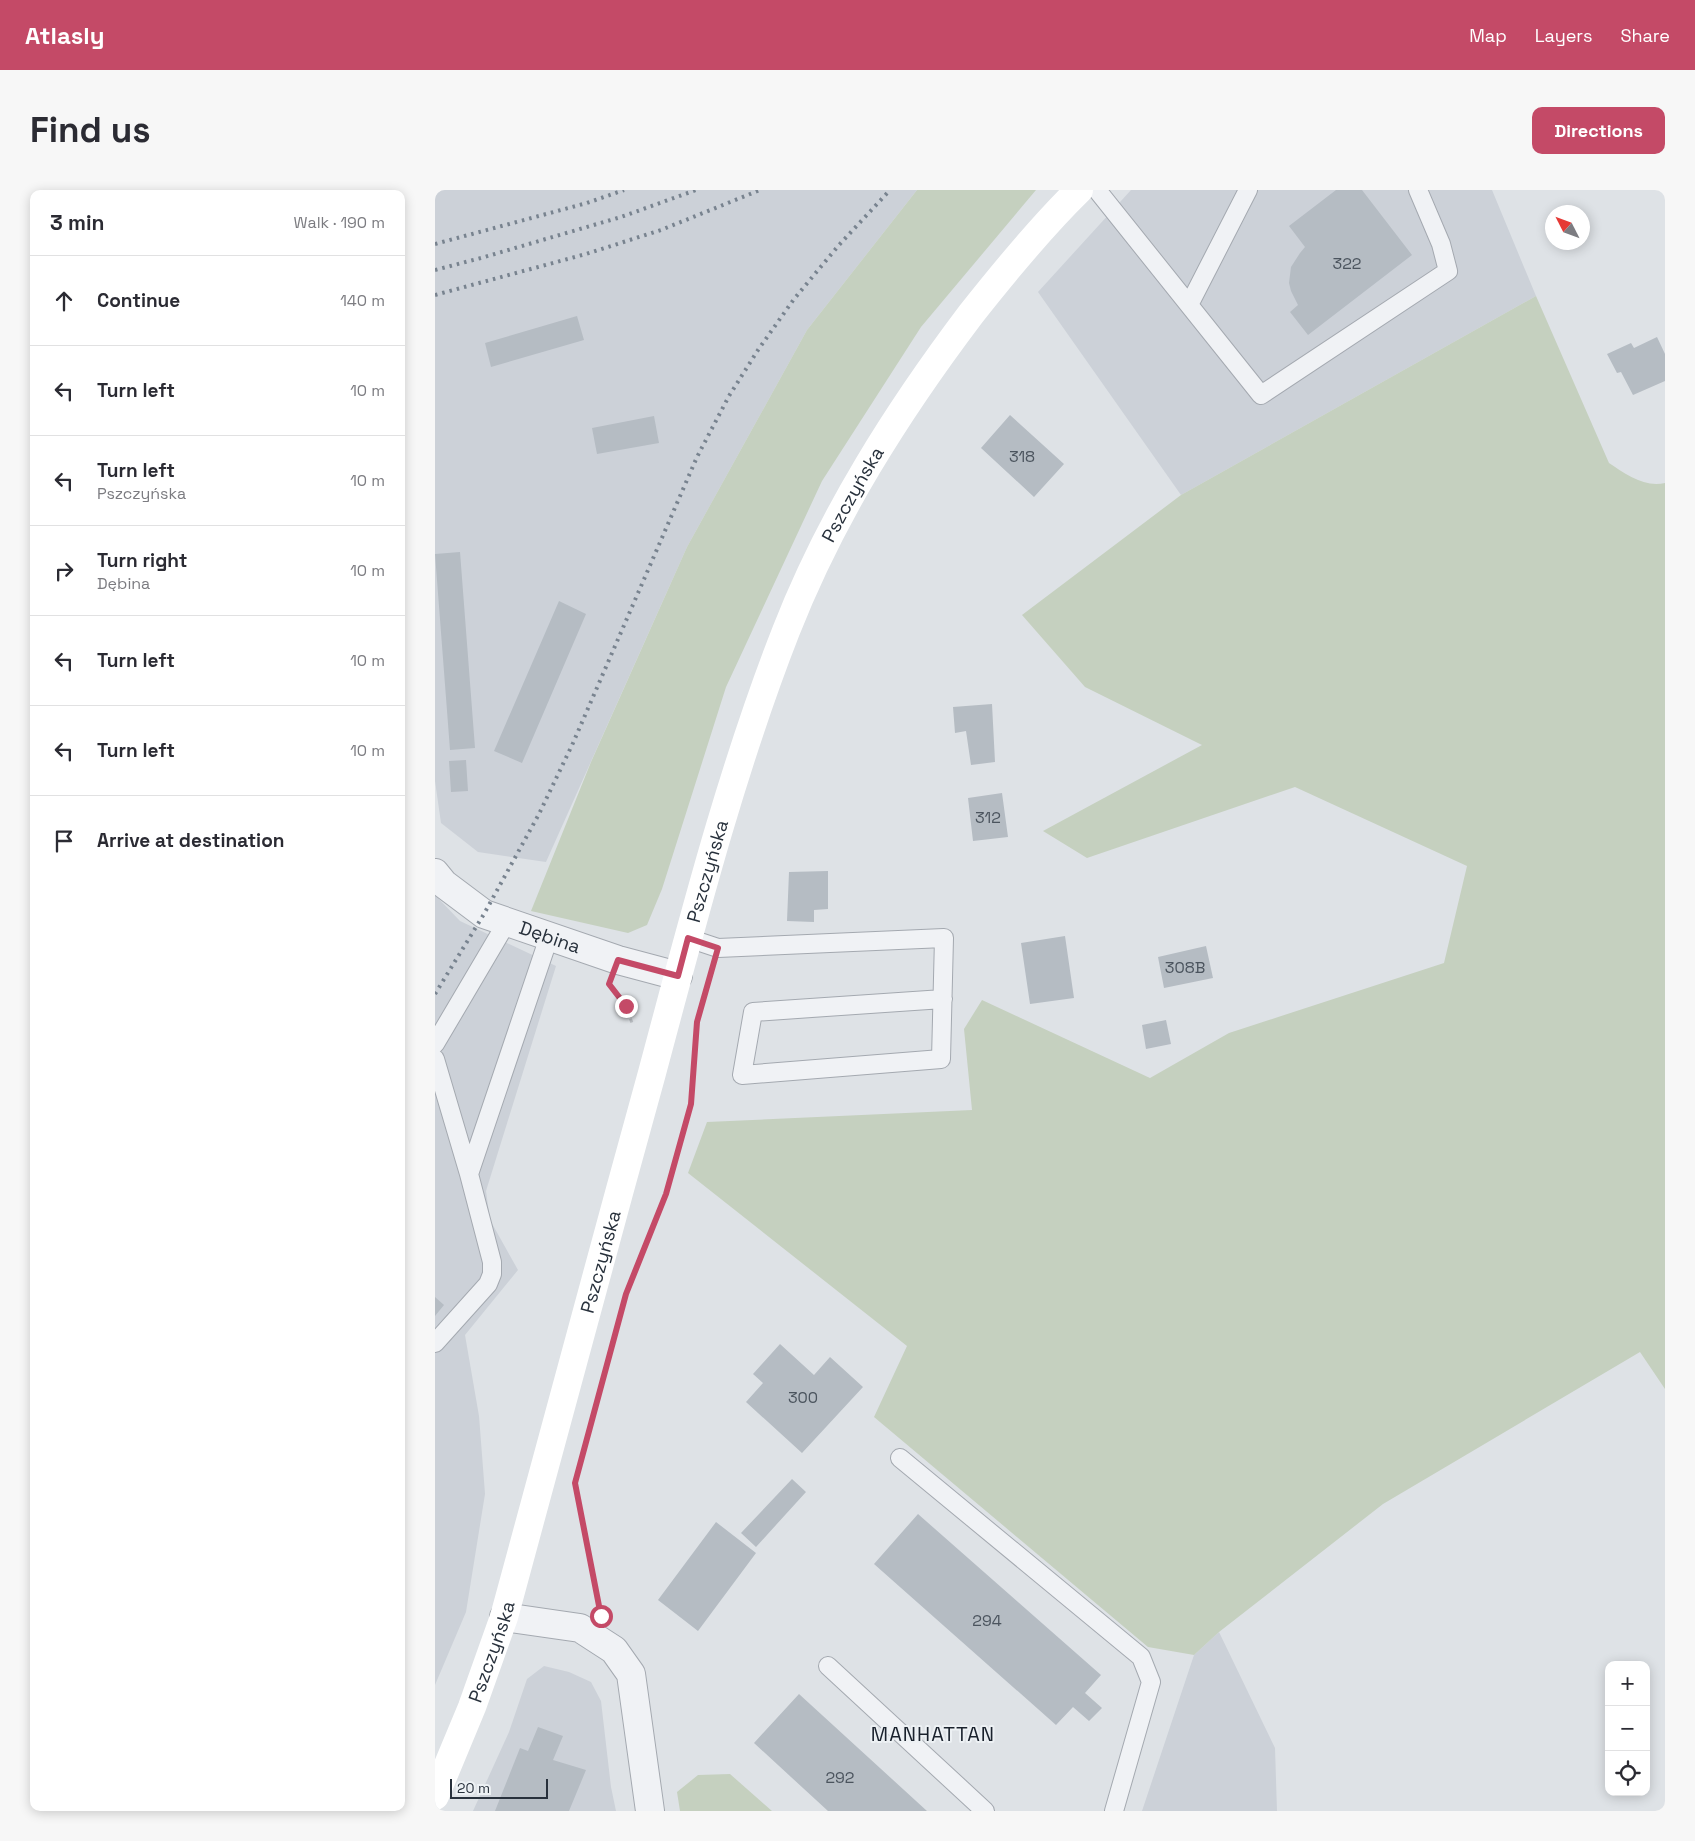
<!DOCTYPE html>
<html lang="en">
<head>
<meta charset="utf-8">
<style>
	:root { --surface:#fff; --page:#f7f7f7; --text:#2b2b33; --muted:#7c7c81; --line:#e1e1e2; --accent:#c44a67 }
	body { margin:0; font-family:"Space Grotesk",sans-serif; background:var(--page); color:var(--text) }
	.controls { position:absolute; right:15px; bottom:15px; display:grid; overflow:hidden; border-radius:10px; box-shadow:0 2px 12px #0003 }
	.controls button { width:45px; height:45px; display:grid; place-items:center; padding:0; border:0; border-bottom:1px solid var(--line); background:var(--surface); color:var(--text); font:25px sans-serif }
	.compass { position:absolute; left:1110px; top:15px; width:45px; height:45px; border-radius:50%; background:var(--surface); box-shadow:0 2px 12px #0003; rotate:312deg }
	.scale { position:absolute; left:15px; bottom:12px; width:98px; box-sizing:border-box; padding-left:5px; border:2px solid #28313c; border-top:0; font-size:14px; line-height:18px; white-space:nowrap; color:#28313c; -webkit-text-stroke:4px #edf1f4; paint-order:stroke }
	.stop { position:absolute; width:15px; height:15px; margin:-11px; border:4px solid #c44a67; border-radius:50%; background:#fff }
	.stop.end { background:#c44a67; border-color:#fff; box-shadow:0 1px 5px #0008 }
	.list { margin:0; padding:0; list-style:none }
	h2 { display:flex; justify-content:space-between; align-items:center; height:65px; margin:0; padding:0 20px; font-size:21px }
	h2 small { font-size:16px; font-weight:400; color:var(--muted) }
	.list li { display:grid; grid-template-columns:32px 1fr auto; gap:15px; align-items:center; box-sizing:border-box; height:90px; padding:0 20px; border-top:1px solid var(--line) }
	.list b { display:block; font-size:19px; white-space:nowrap }
	.list p { margin:0; font-size:16px; white-space:nowrap; color:var(--muted) }
	.list em { font-size:16px; font-style:normal; color:var(--muted) }
	.icon { flex:none; width:28px; height:28px; fill:none; stroke:currentColor; stroke-width:2; stroke-linecap:round; stroke-linejoin:round }
	.map { position:relative; flex:none; width:1230px; height:1621px; overflow:hidden; border-radius:10px }
	header { display:flex; align-items:center; gap:30px; box-sizing:border-box; height:70px; padding:0 25px; background:var(--accent); color:#fff }
	header strong { font-size:24px }
	nav { display:flex; gap:28px; margin-inline-start:auto; font-size:18px }
	.intro { display:flex; align-items:center; justify-content:space-between; box-sizing:border-box; height:120px; padding:0 30px }
	h1 { margin:0; font-size:35px }
	.button { padding:12px 22px; border-radius:10px; background:var(--accent); color:#fff; font-size:18px; font-weight:700 }
	main { display:flex; gap:30px; padding:0 30px }
	aside { flex:1; background:var(--surface); border-radius:10px; box-shadow:0 2px 12px #0003 }
	.map>svg:first-child { display:block }
	.built { fill:#ccd1d8 }
	.green { fill:#c5d0bf }
	.building { fill:#b5bcc3 }
	.lines { fill:none; stroke-linecap:round; stroke-linejoin:round }
	.service-casing { stroke:#a4a9b0; stroke-width:20 }
	.minor-casing { stroke:#a4a9b0; stroke-width:30 }
	.path { stroke:#bcc0c5; stroke-width:3; stroke-dasharray:4 4; stroke-linecap:butt }
	.service { stroke:#f0f2f5; stroke-width:18 }
	.minor { stroke:#f0f2f5; stroke-width:28 }
	.secondary { stroke:#fff; stroke-width:28 }
	.rail { stroke:#78838f; stroke-width:4; stroke-dasharray:2.5 5; stroke-linecap:butt }
	.route { stroke:#c44a67; stroke-width:6 }
	.labels { text-anchor:middle; stroke-width:4; stroke-linejoin:round; paint-order:stroke }
	.number-label { font-size:16px; fill:#4b545e }
	.street-label { font-size:19px; fill:#28313c; stroke:#edf1f4 }
	.neighbourhood-label { font-size:20px; letter-spacing:1px; fill:#1a222d; stroke:#edf1f4 }
</style>
</head>
<body>
<header>
<strong>Atlasly</strong>
<nav><a>Map</a><a>Layers</a><a>Share</a></nav>
</header>
<div class="intro"><h1>Find us</h1><a class="button">Directions</a></div>
<main>
<aside>
<h2>3 min<small>Walk · 190 m</small></h2>
<ul class="list">
<li><svg class="icon" aria-label="ahead" viewBox="0 0 24 24"><path d="M12 20V5M6 11l6-6 6 6"/></svg><div><b>Continue</b></div><em>140 m</em></li>
<li><svg class="icon" aria-label="left" viewBox="0 0 24 24"><path d="M17 20v-9H6M10 6l-5 5 5 5"/></svg><div><b>Turn left</b></div><em>10 m</em></li>
<li><svg class="icon" aria-label="left" viewBox="0 0 24 24"><path d="M17 20v-9H6M10 6l-5 5 5 5"/></svg><div><b>Turn left</b><p>Pszczyńska</p></div><em>10 m</em></li>
<li><svg class="icon" aria-label="right" viewBox="0 0 24 24"><path d="M7 20v-9h11M14 6l5 5-5 5"/></svg><div><b>Turn right</b><p>Dębina</p></div><em>10 m</em></li>
<li><svg class="icon" aria-label="left" viewBox="0 0 24 24"><path d="M17 20v-9H6M10 6l-5 5 5 5"/></svg><div><b>Turn left</b></div><em>10 m</em></li>
<li><svg class="icon" aria-label="left" viewBox="0 0 24 24"><path d="M17 20v-9H6M10 6l-5 5 5 5"/></svg><div><b>Turn left</b></div><em>10 m</em></li>
<li><svg class="icon" aria-label="arrive" viewBox="0 0 24 24"><path d="M6 21V4h12l-3 4 3 4H6"/></svg><div><b>Arrive at destination</b></div></li>
</ul>
</aside>
<div class="map">
<svg width="1230" height="1621" viewBox="0 0 1230 1621">
	<rect width="100%" height="100%" fill="#dee2e6"/>
	<path class="built" d="M0,0H482L372,140L252,357L111,672L43,662L6,633L0,591Z
		M696,0H1057L1101,106L746,305L603,102Z
		M0,705L25,731L121,776L51,1001L55,1030L83,1080L30,1145L44,1226L50,1304L31,1422L0,1495Z
		M784,1442L840,1558L842,1621H707L759,1465Z
		M109,1476L134,1482L156,1492L166,1511L176,1597L181,1621H38L74,1542L92,1489Z"/>
	<path class="green" d="M482,0H601L486,137L387,291L291,497L227,699L212,735L193,743L96,721L156,572L252,357L372,140Z
		M1101,106L1174,273C1190,284 1210,298 1230,293V1199L1205,1162L948,1314L784,1442L759,1465L713,1457L439,1227L472,1156L253,983L272,932L537,920L529,839L547,810L715,888L794,843L1009,773L1032,676L860,597L652,668L608,641L767,555L650,497L587,425L746,305Z
		M295,1584L337,1621H245L242,1602L263,1585Z"/>
	<path class="building" d="M901,0H927L977,65L873,145L855,122L863,115L856,101L854,93L856,77L865,63L870,57L854,36Z
		M142,126L149,150L56,177L50,153Z
		M1222,147L1230,164V191L1198,205L1186,182L1182,183L1172,164L1196,153L1199,158Z
		M575,225L629,274L599,307L546,258Z
		M219,226L224,253L162,264L157,238Z
		M25,362L40,558L15,560L0,364Z
		M124,411L151,424L87,573L59,561Z
		M557,514L560,572L536,575L531,541L520,543L518,517Z
		M31,570L33,601L16,602L14,571Z
		M567,603L573,647L538,651L533,608Z
		M393,681V719L379,720V732L352,731L354,682Z
		M630,746L639,808L595,814L586,753Z
		M771,756L778,788L729,798L723,767Z
		M731,830L736,854L711,859L707,835Z
		M0,1107L9,1115L0,1126Z
		M345,1154L379,1185L395,1167L428,1197L367,1263L311,1212L328,1193L318,1184Z
		M357,1289L371,1302L321,1357L306,1343Z
		M483,1324L666,1485L650,1503L667,1518L654,1531L638,1517L621,1535L439,1374Z
		M281,1332L321,1363L263,1441L223,1410Z
		M364,1504L492,1621H393L319,1553Z
		M103,1537L128,1546L118,1570L151,1580L134,1621H60L85,1558L93,1561Z"/>
	<g class="lines">
		<defs>
			<path id="service" d="M662,0L826,205L1013,81L1006,54L983,0
				M754,115L813,0
				M253,748L283,758L509,748L506,869L307,885L318,822L508,809
				M0,854L72,732
				M0,869L34,984
				M0,1153L53,1094L57,1084V1072L34,984L114,747
				M465,1268L706,1467L716,1492L679,1621
				M393,1476L550,1621"/>
			<g id="minor">
				<path id="s1" d="M0,683L9,694L49,724L183,770L243,786"/>
				<path d="M69,1427L145,1438L179,1460L196,1484L215,1621"/>
			</g>
		</defs>
		<use href="#service" class="service-casing"/>
		<use href="#minor" class="minor-casing"/>
		<path class="path" d="M180,801L191,816L197,833
			M190,1107L231,1004L256,914L261,847
			M163,1413L140,1293L184,1130"/>
		<use href="#service" class="service"/>
		<use href="#minor" class="minor"/>
		<path class="secondary" id="s2" d="M0,1606L37,1517L69,1427C118,1245 167,1064 217,883C257,734 295,584 351,441C396,326 462,222 536,124C570,81 605,38 644,0"/>
		<path class="rail" d="M0,54L152,13L189,0
			M0,80L46,68L186,27L261,0
			M0,105L151,64L226,40L325,0
			M0,804L49,724L104,624L138,553L262,267L294,206L323,160L359,109L404,55L455,0"/>
	</g>
	<g class="lines">
		<path class="route" d="M166,1426L140,1293L191,1104L231,1004L256,914L262,832L283,758L253,748L243,786L183,770L174,794L191,816"/>
	</g>
	<g class="labels">
		<g class="number-label">
			<text x="912" y="79">322</text>
			<text x="587" y="272">318</text>
			<text x="553" y="633">312</text>
			<text x="750" y="783">308B</text>
			<text x="368" y="1213">300</text>
			<text x="552" y="1436">294</text>
			<text x="405" y="1593">292</text>
		</g>
		<g class="street-label">
			<text dy="7" stroke="none"><textPath href="#s2" startOffset="1370">Pszczyńska</textPath></text>
			<text dy="7" stroke="none"><textPath href="#s2" startOffset="965">Pszczyńska</textPath></text>
			<text dy="7" stroke="none"><textPath href="#s1" startOffset="134">Dębina</textPath></text>
			<text dy="7" stroke="none"><textPath href="#s2" startOffset="560">Pszczyńska</textPath></text>
			<text dy="7" stroke="none"><textPath href="#s2" startOffset="155">Pszczyńska</textPath></text>
		</g>
		<g class="neighbourhood-label">
			<text x="498" y="1551">MANHATTAN</text>
		</g>
	</g>
</svg>
<div class="controls">
<button>+</button>
<button>−</button>
<button><svg class="icon" aria-label="locate" viewBox="0 0 24 24"><circle cx="12" cy="12" r="6"/><path d="M12 2v4M12 18v4M2 12h4M18 12h4"/></svg></button>
</div>
<svg class="compass" viewBox="-18 -18 36 36"><path d="M0-13l5 13h-10z" fill="#e53935"/><path d="M0 13l5-13h-10z" fill="#7c7c81"/></svg>
<div class="scale">20 m</div>
<div class="stop" style="left:166px;top:1426px"></div>
<div class="stop end" style="left:191px;top:816px"></div>
</div>
</main>
</body>
</html>
